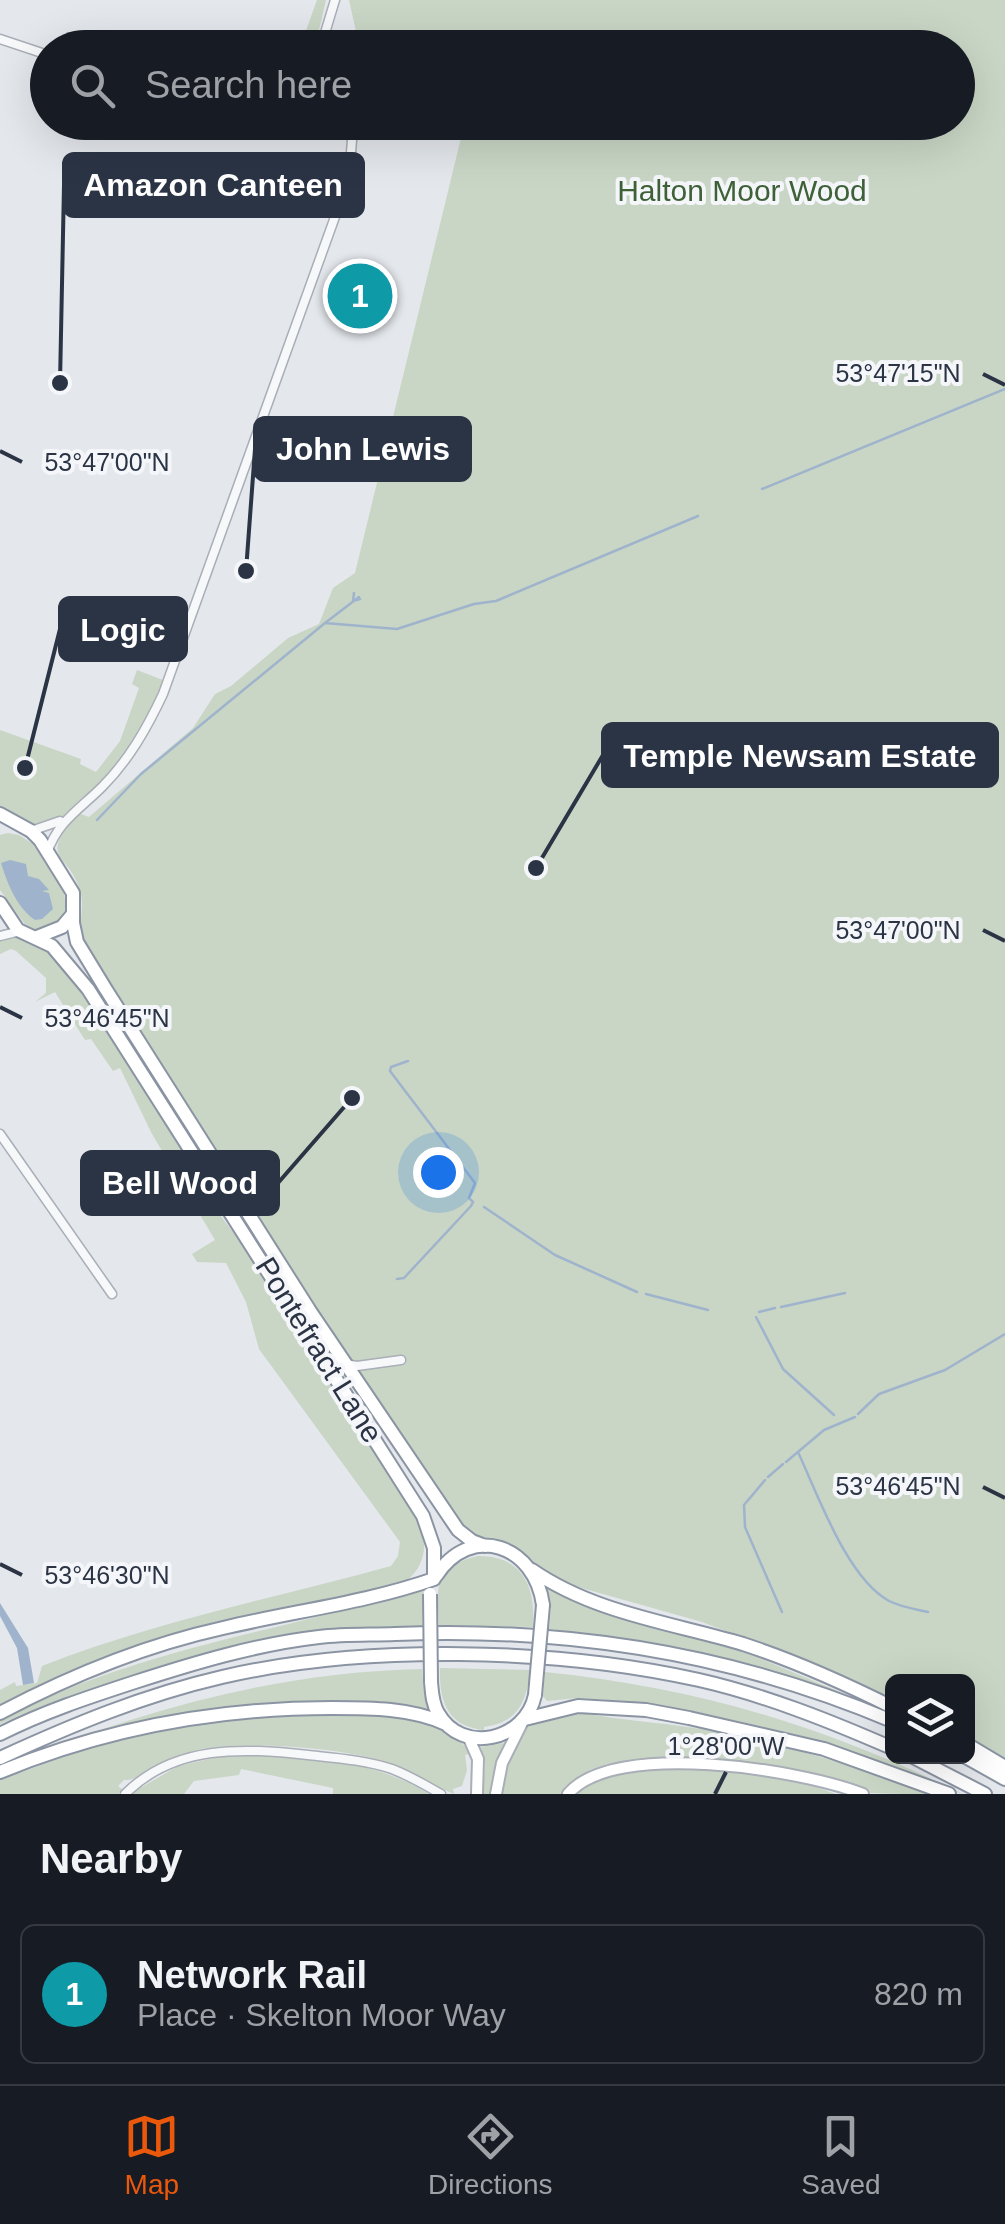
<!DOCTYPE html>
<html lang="en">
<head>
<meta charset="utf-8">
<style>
	:root { --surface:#171b24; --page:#242831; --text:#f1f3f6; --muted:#9ea1a6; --line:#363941; --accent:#ea580c }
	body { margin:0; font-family:Helvetica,sans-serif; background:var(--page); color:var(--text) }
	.controls { position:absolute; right:30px; bottom:30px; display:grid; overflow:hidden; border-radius:15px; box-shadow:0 10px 40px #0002 }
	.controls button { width:90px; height:90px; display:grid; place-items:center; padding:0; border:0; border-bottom:2px solid var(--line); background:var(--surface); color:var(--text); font:50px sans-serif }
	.you { position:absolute; left:438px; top:1172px; width:35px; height:35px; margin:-25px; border:8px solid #fff; border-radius:50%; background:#1a73e8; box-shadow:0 0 0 15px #1a73e833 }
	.badge { display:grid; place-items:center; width:65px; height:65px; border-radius:50%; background:var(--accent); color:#fff; font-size:32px; font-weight:700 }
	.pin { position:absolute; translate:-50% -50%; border:5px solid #fff; box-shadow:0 2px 10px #0006 }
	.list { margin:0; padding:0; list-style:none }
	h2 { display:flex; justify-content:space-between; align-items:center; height:130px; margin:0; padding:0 40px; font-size:42px }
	h2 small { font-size:32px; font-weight:400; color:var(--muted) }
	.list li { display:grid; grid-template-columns:65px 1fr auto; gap:30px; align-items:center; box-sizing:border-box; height:140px; margin:0 20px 20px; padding:0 20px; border:2px solid var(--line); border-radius:15px }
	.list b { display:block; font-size:38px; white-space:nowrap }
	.list p { margin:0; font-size:32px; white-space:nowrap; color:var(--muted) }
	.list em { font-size:32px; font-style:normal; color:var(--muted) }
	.icon { flex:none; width:55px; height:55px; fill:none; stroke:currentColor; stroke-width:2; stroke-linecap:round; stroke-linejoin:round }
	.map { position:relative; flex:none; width:1005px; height:1794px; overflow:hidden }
	.search { position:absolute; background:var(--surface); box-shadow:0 10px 40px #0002; left:30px; right:30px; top:30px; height:110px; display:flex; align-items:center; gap:25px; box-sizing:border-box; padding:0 35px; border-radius:55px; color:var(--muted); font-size:38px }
	.sheet { height:290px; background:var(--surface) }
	nav { display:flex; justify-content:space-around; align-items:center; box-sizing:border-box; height:140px; border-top:2px solid var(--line); background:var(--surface); font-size:28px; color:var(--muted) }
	nav a { display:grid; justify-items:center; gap:5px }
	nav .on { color:var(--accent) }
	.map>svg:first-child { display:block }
	.green { fill:#c9d6c5 }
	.water { fill:#9fb4cc }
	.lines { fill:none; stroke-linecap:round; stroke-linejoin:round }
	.stream { stroke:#9fb4cc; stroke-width:2.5 }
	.street-casing { stroke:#a9aeb7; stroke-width:11 }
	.secondary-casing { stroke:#a9aeb7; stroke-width:14 }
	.highway-casing { stroke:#8b94a3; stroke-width:16 }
	.street { stroke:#f7f8fa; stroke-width:8 }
	.secondary { stroke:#fff; stroke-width:10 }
	.highway { stroke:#fff; stroke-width:12 }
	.highway-bridge-casing { stroke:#8b94a3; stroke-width:16; stroke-linecap:butt }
	.highway-bridge { stroke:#fff; stroke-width:12 }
	.ticks { fill:none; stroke:#2b3445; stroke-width:4 }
	.labels { text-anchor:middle; stroke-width:8; stroke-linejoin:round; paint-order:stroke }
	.park-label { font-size:30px; fill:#3f6138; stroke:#f4f6f9 }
	.street-label { font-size:30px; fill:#2b3445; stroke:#f4f6f9 }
	.ticks-label { font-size:25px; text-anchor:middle; fill:#2b3445; stroke:#f4f6f9; stroke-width:8; stroke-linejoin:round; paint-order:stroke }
	.leader { fill:none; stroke:#2b3445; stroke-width:4 }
	.callout-dot { fill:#2b3445; stroke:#f4f6f9; stroke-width:4 }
	.callout { fill:#2b3445; stroke:#2b3445; stroke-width:4 }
	.callout-label { font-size:32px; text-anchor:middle; font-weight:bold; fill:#fff }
</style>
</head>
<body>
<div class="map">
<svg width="1005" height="1794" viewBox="0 0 1005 1794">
	<rect width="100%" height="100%" fill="#e4e7ec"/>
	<path class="green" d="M317,0H326L315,47H300Z
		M349,0H1005V1760L968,1739V1682H892V1701L781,1652L702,1622L564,1583L546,1574L515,1548L482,1540L460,1528L347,1359L81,935C79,922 84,908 81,895C71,850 35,864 78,813L89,817L193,728L215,694L231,686L288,638L319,624L333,588L355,573L461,138L438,123L958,122V48L350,47L357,36Z
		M137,670L168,682C136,738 105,802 42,829L0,814V730L81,759L80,764L96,772L120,741L139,688L132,684Z
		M8,833L19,835L33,844L64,892L66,909L58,923L37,930L27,927L0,890V835Z
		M13,934L47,948L68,971L191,1164L217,1211L255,1261L420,1523C430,1548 422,1574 399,1585L397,1582L371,1591L236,1617L167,1635L0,1707V1690L15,1682L16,1686L37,1683L42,1666C155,1622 274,1598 391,1566L398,1556L400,1542L259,1349L246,1302L226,1263L197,1262L192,1254L215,1240L152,1134L120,1068L113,1071L91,1039L85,1040L55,992L35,1002L46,993V978L16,951L11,949L0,954V940Z
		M478,1556C523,1556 536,1587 533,1627L439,1625C437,1586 433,1567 478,1556Z
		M546,1587L587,1606L747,1653L883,1710C776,1666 664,1643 549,1629L551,1606Z
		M424,1588L422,1626C276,1635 134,1664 0,1724V1720C138,1648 280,1632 424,1588Z
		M440,1668L530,1670C527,1701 518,1723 484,1727V1730C447,1726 439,1701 440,1668Z
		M422,1669L424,1693L431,1713L242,1707L11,1764C143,1709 279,1672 422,1669Z
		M545,1672C700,1688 824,1726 963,1794L786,1734L624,1701L577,1698L547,1701L543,1696Z
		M577,1712C622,1721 675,1723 722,1733C795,1747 863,1769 932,1794C913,1794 889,1794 871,1793C848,1787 827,1777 805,1772C762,1762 638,1753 598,1767C583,1771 571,1781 562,1794H500C504,1771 512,1732 536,1722C548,1716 564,1715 577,1712Z
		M297,1715C350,1715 435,1704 471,1753L465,1755L467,1770L462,1786L453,1789L454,1794C433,1786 414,1772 392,1764C345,1747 249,1741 201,1749C175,1754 145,1781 124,1780L118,1786L123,1790L118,1794H0V1780L83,1750L155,1731L215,1721Z
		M504,1743L491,1794H483L485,1764L481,1747Z
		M232,1754C300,1756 370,1757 429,1794H333V1788L241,1769L239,1775L194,1781L184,1794H130L178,1766Z
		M663,1769C723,1770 779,1770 835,1794H572L605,1772Z"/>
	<path class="water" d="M10,860L26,864L28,876L39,879L49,890L42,891L49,893L53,909L42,919L35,920C16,907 7,882 1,863Z
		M0,1603L28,1648L34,1683L23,1685L17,1648L0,1616Z"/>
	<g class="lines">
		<path class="stream" d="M762,489L1005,389
			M354,593L353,601L360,599
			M325,623L359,597
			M97,820L141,774L325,623L397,629L474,604L496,601L698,516
			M484,1207L555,1255L637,1292
			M397,1279L404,1278L471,1206L473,1202L469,1198L475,1183L390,1071L391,1067L408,1061
			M646,1294L708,1310
			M781,1307L845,1293
			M759,1312L775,1308
			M756,1317L783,1369L834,1415
			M858,1414L879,1394L945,1370L1005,1334
			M798,1452C818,1495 847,1578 889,1601C901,1607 915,1609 928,1612
			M786,1462L824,1430L855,1417
			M768,1477L783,1464
			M765,1480L744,1505L745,1527L782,1612"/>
		<defs>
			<path id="street" d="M0,39L48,55
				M324,48L325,33L335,0
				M31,831L60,821
				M47,853C58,821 79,810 102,787C129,760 147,728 163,694L349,178L352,140L347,122
				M0,936L20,931
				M0,1134L112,1294
				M345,1364L357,1366L401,1360
				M125,1794C175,1744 243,1748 308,1755C336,1758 365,1760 392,1769C410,1776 425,1785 441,1794"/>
			<path id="secondary" d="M468,1736L478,1759L477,1794
				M496,1794L502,1763L522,1723
				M568,1794C614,1739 802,1770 863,1794"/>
			<path id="highway" d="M0,814L31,831L40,840L73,893V923L77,942L105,988L310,1311L458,1530L472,1541L485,1546
				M0,903L18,930L52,946L88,989L423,1516L434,1548V1579
				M37,937L62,927L73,914
				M532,1570C594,1613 672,1623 743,1644C795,1661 844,1683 892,1707
				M436,1576C471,1522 535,1545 543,1605
				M431,1682C432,1692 432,1703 438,1713C462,1756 526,1740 535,1695
				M0,1713C70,1676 146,1645 223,1628C294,1611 365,1603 434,1579
				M525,1719L578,1706L646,1710L689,1718L824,1749L949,1794
				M0,1734C43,1712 89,1697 135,1682C194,1663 257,1644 319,1637C344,1634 370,1635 395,1634C566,1627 734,1654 892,1721
				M968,1745L1005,1767
				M911,1756L985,1794
				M964,1756L1005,1779
				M0,1758C72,1725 144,1695 222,1677C365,1644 555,1648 699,1680C765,1695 830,1721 892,1748
				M0,1772C107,1728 217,1708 332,1708C370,1708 412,1708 446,1724"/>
		</defs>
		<use href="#street" class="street-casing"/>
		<use href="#secondary" class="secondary-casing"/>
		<use href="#highway" class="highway-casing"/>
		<use href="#street" class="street"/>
		<use href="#secondary" class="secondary"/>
		<use href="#highway" class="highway"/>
		<defs>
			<path id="highway-bridge" d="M430,1594L431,1682
				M535,1695L543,1605"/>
		</defs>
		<use href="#highway-bridge" class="highway-bridge-casing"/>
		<use href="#highway-bridge" class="highway-bridge"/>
	</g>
	<path class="ticks" d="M983,374L1005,385M0,451L22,462M983,930L1005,941M0,1007L22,1018M983,1487L1005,1498M0,1564L22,1575M715,1794L726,1772"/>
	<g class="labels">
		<g class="park-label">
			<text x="742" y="201">Halton Moor Wood</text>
		</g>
		<g class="street-label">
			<text transform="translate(319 1350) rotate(58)" y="10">Pontefract Lane</text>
		</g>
	</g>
	<g class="ticks-label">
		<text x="898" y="382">53°47'15"N</text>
		<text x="107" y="471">53°47'00"N</text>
		<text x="898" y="939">53°47'00"N</text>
		<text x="107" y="1027">53°46'45"N</text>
		<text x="898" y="1495">53°46'45"N</text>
		<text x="107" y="1584">53°46'30"N</text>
		<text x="726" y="1755">1°28'00"W</text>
	</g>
	<path class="leader" d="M60 383L64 185M246 571L255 449M25 768L60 629M536 868L603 755M352 1098L278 1183"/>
	<g class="callout-dot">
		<circle cx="60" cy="383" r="10"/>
		<circle cx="246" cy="571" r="10"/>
		<circle cx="25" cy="768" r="10"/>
		<circle cx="536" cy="868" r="10"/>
		<circle cx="352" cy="1098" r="10"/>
	</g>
	<g class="callout">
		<rect x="64" y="154" width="299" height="62" rx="10"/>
		<rect x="255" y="418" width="215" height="62" rx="10"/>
		<rect x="60" y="598" width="126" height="62" rx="10"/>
		<rect x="603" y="724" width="394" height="62" rx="10"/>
		<rect x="82" y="1152" width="196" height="62" rx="10"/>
	</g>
	<g class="callout-label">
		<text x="213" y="196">Amazon Canteen</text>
		<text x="363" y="460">John Lewis</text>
		<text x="123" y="641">Logic</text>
		<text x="800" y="767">Temple Newsam Estate</text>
		<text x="180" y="1194">Bell Wood</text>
	</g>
</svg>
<div class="controls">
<button><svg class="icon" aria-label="layers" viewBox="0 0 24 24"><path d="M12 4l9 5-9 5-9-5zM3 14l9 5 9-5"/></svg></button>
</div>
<div class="you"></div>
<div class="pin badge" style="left:360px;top:296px;background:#0f9aa8">1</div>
<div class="search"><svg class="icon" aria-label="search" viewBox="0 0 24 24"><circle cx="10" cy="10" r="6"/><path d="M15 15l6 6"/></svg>Search here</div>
</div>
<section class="sheet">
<h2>Nearby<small></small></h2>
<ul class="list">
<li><span class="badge" style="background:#0f9aa8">1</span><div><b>Network Rail</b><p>Place · Skelton Moor Way</p></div><em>820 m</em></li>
</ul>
</section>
<nav>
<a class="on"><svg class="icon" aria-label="map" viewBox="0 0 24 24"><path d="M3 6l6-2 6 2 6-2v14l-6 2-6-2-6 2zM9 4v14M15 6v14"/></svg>Map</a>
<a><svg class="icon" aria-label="directions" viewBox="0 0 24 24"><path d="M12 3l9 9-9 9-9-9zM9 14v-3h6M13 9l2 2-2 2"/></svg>Directions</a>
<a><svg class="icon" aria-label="saved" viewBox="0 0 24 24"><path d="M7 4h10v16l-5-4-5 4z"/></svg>Saved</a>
</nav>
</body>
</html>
